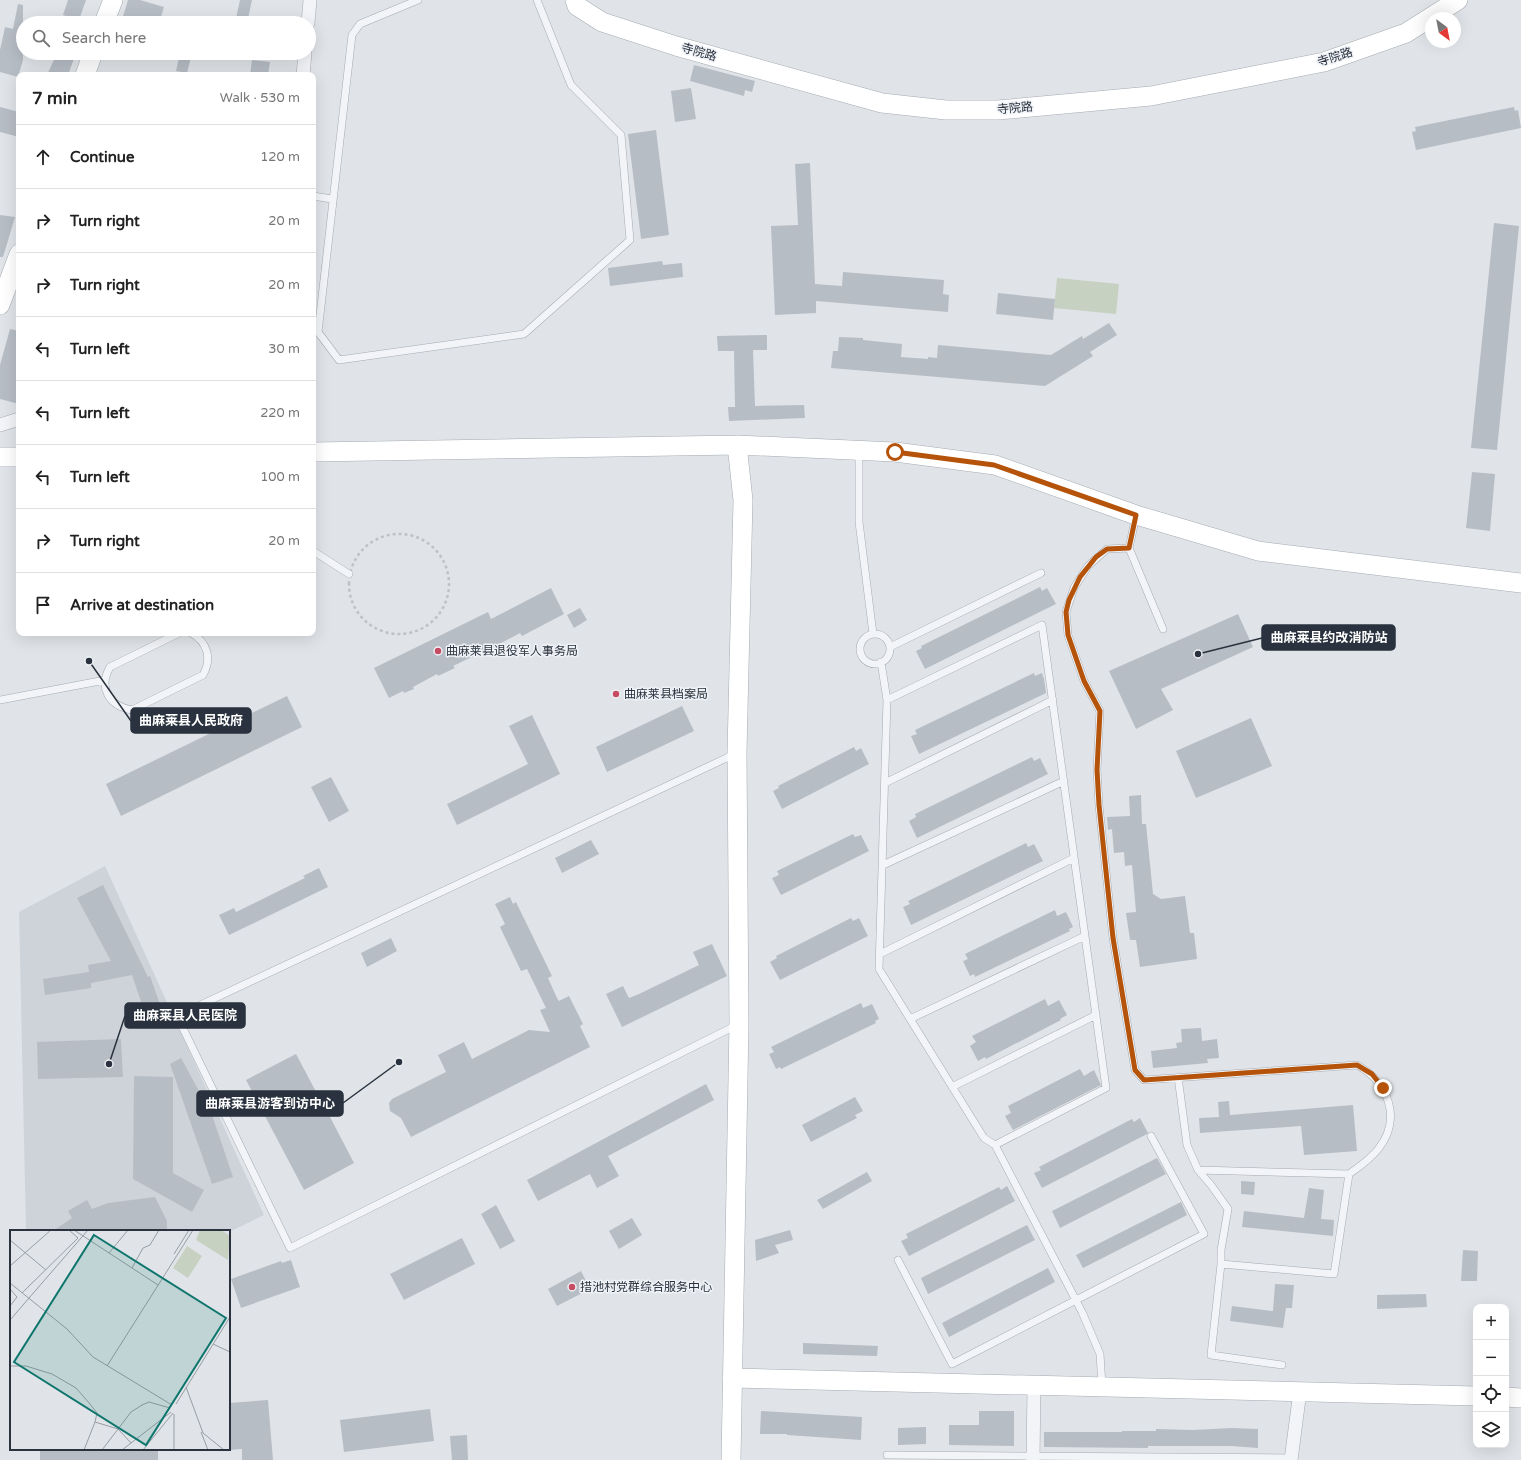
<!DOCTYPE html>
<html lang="en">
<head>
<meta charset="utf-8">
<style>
	:root { --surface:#fff; --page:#f2f2f2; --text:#222; --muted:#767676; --line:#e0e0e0 }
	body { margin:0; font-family:"Varela Round","Noto Sans SC",sans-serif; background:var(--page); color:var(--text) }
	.controls { position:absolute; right:12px; bottom:12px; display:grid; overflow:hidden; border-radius:8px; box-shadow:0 4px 16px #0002 }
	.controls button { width:36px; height:36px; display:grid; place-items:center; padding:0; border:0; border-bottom:1px solid var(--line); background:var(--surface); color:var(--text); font:20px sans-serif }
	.compass { position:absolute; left:1425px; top:12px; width:36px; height:36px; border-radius:50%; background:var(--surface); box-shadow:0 4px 16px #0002; rotate:148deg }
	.stop { position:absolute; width:12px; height:12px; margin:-9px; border:3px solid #b45309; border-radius:50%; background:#fff }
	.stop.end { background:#b45309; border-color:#fff; box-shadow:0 1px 4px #0008 }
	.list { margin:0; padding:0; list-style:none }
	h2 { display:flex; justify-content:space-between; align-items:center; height:52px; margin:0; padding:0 16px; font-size:17px }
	h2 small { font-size:13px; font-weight:400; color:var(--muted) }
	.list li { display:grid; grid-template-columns:26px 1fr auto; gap:12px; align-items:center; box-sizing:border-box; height:64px; padding:0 16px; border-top:1px solid var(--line) }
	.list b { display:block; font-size:15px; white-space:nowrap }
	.list em { font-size:13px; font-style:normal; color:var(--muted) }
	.icon { flex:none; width:22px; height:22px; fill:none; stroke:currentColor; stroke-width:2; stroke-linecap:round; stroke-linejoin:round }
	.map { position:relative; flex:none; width:1521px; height:1460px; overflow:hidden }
	.search { position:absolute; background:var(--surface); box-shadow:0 4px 16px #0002; left:16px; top:16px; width:300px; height:44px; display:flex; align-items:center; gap:10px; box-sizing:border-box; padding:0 14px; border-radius:22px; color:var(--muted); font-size:15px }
	.panel { position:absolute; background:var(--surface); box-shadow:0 4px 16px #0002; left:16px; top:72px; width:300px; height:564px; border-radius:8px }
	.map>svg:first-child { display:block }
	.built { fill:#ced3da }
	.green { fill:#c6d1c1 }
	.building { fill:#b7bdc5 }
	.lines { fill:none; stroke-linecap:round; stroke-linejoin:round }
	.lane-casing { stroke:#a5abb2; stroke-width:8 }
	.street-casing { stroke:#a5abb2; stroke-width:14 }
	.secondary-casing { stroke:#a5abb2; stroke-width:20 }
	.path { stroke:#bec2c7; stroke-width:2.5; stroke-dasharray:3 3; stroke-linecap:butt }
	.lane { stroke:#f2f4f7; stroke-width:7 }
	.street { stroke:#f2f4f7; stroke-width:13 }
	.secondary { stroke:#fff; stroke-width:19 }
	.route { stroke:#b45309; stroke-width:5 }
	.poi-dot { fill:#c64c64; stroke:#eff2f6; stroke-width:1.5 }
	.labels { text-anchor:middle; stroke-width:3; stroke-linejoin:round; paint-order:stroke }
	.street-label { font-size:12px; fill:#29323e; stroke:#eff2f6 }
	.poi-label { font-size:12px; fill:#29323e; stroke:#eff2f6; text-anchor:start }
	.inset-road { fill:none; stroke:#979da4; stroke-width:1 }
	.view { fill:#0f766e; fill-opacity:0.15; stroke:#0f766e; stroke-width:2 }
	.inset-edge { fill:none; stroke:#29323e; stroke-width:2 }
	.leader { fill:none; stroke:#29323e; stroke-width:1.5 }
	.callout-dot { fill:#29323e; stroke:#eff2f6; stroke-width:1.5 }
	.callout { fill:#29323e; stroke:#29323e; stroke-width:1.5 }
	.callout-label { font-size:13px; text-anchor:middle; font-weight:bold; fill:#fff }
</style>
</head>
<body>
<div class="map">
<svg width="1521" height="1460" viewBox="0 0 1521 1460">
	<rect width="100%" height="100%" fill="#e0e4e8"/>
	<path class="built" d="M105,866L264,1215L229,1232L26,1231L19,912Z"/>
	<path class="green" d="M1057,278L1119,284L1116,314L1054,308Z"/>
	<path class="building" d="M68,0H86L79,20L63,15Z
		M128,0H140L164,7L159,23H121Z
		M240,0H252L247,23H235Z
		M18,4L23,5V60L18,77L0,72V50L5,27L13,29Z
		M57,53H76L68,75H47Z
		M180,53H192L187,73L176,71Z
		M252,60L270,62L268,75H250Z
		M694,65L755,81L752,92L745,90L744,96L690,81Z
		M691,88L696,119L675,122L671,91Z
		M0,107L19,112V137L0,132Z
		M1514,107L1515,111L1518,110L1521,128L1416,150L1412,132L1416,131L1415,127Z
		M656,130L669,235L641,239L628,134Z
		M810,163L815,284L842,286L843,272L944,280L943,294L949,295L948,312L816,301V313L775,315L771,226L798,225L795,164Z
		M0,215L15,217L3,257H0Z
		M1494,223L1519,226L1497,450L1471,448Z
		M662,261L663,265L682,263L683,277L610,286L608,268Z
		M998,293L1055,299L1053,320L996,314Z
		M1109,323L1117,335L1090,352L1093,356L1045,386L831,368L833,351H838L839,337L863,338V340L902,344L901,357L928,359V357L937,358L938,345L1051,355L1082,336L1083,339Z
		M10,329L19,331V404L0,399V365Z
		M767,335V350H753L755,406L804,405L805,418L729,421L728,407H735L734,351H718L717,336Z
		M1472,472L1495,474L1490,531L1466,528Z
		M1040,587L1042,591L1047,588L1056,604L925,669L916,651L922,648L921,646Z
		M551,588L564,614L522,636L520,633L490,649L491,651L481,656L480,653L453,666L455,668L438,676L437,674L413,687L414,689L404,693L403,691L389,698L374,668L488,612L491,619Z
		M580,608L587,620L574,628L567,615Z
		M1238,614L1253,647L1161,689L1173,710L1136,729L1109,671Z
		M1034,673L1035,676L1042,673L1044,679L1046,693L919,754L911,736L917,734L915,730Z
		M287,696L302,727L121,816L106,784Z
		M682,706L694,731L607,772L596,747Z
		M532,715L560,774L457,825L447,804L528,764L509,726Z
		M1251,718L1272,766L1196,798L1176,751Z
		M854,747L856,751L861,748L869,764L782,809L773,791L779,788L778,786Z
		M1032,757L1034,761L1040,758L1048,774L917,838L909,821L916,817L915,814Z
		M331,777L349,811L329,822L311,787Z
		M1141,795L1142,824H1146L1153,894L1161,899L1185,896L1190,933H1194L1197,959L1140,967L1136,940H1130L1126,913L1136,912L1132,865L1125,866L1124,852L1114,853L1112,829L1108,830L1107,817L1130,816L1129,796Z
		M853,834L855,837L861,835L869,851L781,895L772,878L779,875L777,871Z
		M591,840L599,854L562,873L555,858Z
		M1026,843L1028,847L1034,844L1043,861L911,925L903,907L910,904L908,901Z
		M319,868L328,887L229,935L219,915L234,908L236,912L305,878L303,876Z
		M103,885L148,977L150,976L163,1013L147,1019L132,975L91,983V988L45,995L43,979L89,972L88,965L111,961L77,898Z
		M510,897L513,904L516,902L552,976L548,978L557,998L559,1001L569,996L583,1024L580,1026L590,1047L411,1137L401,1118L390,1111L389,1103L392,1099L446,1072L438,1055L464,1042L472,1059L529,1030L550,1032L540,1010L546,1008L527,969L521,971L500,927L505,924L495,904Z
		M1055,910L1057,916L1066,912L1073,927L1069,929L1070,931L975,977L974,974L970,976L963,961L968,959L965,954Z
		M851,918L853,921L859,918L868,936L780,980L770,962L777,958L776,956Z
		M391,938L397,951L367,967L361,953Z
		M712,944L727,976L622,1027L606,994L623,986L629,998L639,994L699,965L693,952Z
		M1045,999L1048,1006L1059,1000L1067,1015L1060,1019L1061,1020L986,1059L985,1057L978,1061L970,1046L976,1042L972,1036Z
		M861,1003L863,1008L872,1004L879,1019L875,1021L876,1023L781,1069L780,1067L776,1069L769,1054L774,1052L771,1047Z
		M1201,1028L1202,1041L1217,1039L1219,1058L1207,1059L1208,1063L1153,1068L1151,1051L1177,1048L1176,1043L1182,1042L1181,1029Z
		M121,1039L123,1077L38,1079L37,1042Z
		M296,1054L322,1103L327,1101L335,1115L330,1117L354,1163L304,1190L246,1080Z
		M181,1058L212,1115L233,1177L212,1184L170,1064Z
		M1080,1069L1084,1076L1094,1070L1101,1085L1013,1130L1005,1116L1011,1113L1008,1106Z
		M134,1076L173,1077V1173L204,1190L192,1212L133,1179Z
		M706,1084L714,1100L608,1156L619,1176L597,1188L590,1174L538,1201L527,1180Z
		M855,1097L863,1111L855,1115L857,1118L811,1142L802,1125Z
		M1229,1101L1230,1115L1353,1105L1357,1151L1304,1155L1301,1126L1200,1133L1199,1118L1219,1117L1218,1102Z
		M1140,1118L1148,1133L1147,1134L1042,1188L1034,1173L1041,1170L1039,1167L1132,1119L1134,1122Z
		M1157,1158L1166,1174L1060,1228L1052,1211Z
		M867,1172L872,1181L823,1209L817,1200Z
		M1241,1181L1255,1182L1254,1195L1241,1194Z
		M1007,1186L1015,1201L909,1256L901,1241L908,1238L906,1234L999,1187L1001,1190Z
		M1309,1188L1324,1190L1321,1219L1334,1220L1333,1236L1242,1227L1244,1211L1304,1218Z
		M155,1197L167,1221V1231H53L72,1218L68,1211L87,1200L92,1209L108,1203Z
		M1181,1202L1187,1215L1083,1268L1076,1255Z
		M496,1205L515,1241L500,1249L481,1214Z
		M632,1218L642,1235L619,1249L609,1231Z
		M1027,1225L1035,1240L928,1294L921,1278Z
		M790,1230L793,1240L775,1245L779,1253L756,1261L755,1240Z
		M462,1238L475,1264L404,1300L390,1274Z
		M1463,1250L1478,1251L1477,1281H1461Z
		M291,1260L300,1287L241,1308L231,1279L281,1261L282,1263Z
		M1048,1268L1055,1282L949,1337L942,1323Z
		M581,1271L590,1289L557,1306L548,1289Z
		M1275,1284L1294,1285L1292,1308H1286L1283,1328L1230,1321L1232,1306L1273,1311Z
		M1426,1294L1427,1307L1377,1309V1295Z
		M803,1343L878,1346L877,1356L803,1354Z
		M268,1400L273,1460H242V1449L229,1450V1403Z
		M430,1409L434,1441L344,1452L340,1420Z
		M761,1411L862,1417L861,1440L787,1435V1434H760Z
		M979,1411H1014V1446L949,1445V1425H979Z
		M926,1427V1444L898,1445V1428Z
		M1232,1428L1258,1429V1448L1231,1446H1148V1448L1044,1447V1432H1122V1431H1156V1429L1193,1430Z
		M467,1435L468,1460H452L450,1436Z
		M40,1449H158V1460H40Z"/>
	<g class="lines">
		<defs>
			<path id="lane" d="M418,0L360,24L352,35L318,332L339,360L524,334L630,240L621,135L571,85L537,0
				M313,196L332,199
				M859,452V522L873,634
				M1136,516L1129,548L1163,629
				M1129,548L1107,549L1088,566L1074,588L1066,612L1068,635L1084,681L1100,711L1097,770L1099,805L1113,938L1135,1070L1144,1080L1357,1065C1388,1082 1402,1118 1379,1148C1371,1159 1359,1167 1349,1174L1334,1274L1221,1264
				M313,551L349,574
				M179,633L110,667C98,688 109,706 132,710L203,675C212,659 208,642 191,633
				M860 649a15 15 0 1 1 30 0a15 15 0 1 1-30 0Z
				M890,647L1041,573
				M881,662L887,700L879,969L984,1138L995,1145L1082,1312L1100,1354L1102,1386
				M0,700L105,680
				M887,700L1042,625L1106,1088L995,1145
				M735,754L177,1016L290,1248L737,1025
				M885,783L1053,700
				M883,865L1064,781
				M880,954L1074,858
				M910,1019L1085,936
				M1178,1077L1187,1145L1198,1170L1349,1174
				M952,1087L1096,1015
				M1198,1170L1211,1185L1228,1209L1221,1250V1264L1211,1355L1282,1365
				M898,1260L952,1364L1204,1234L1151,1136
				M887,1455L1291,1458"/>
			<path id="street" d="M308,23L310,0
				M303,75L305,53
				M0,425L19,419
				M1033,1460L1034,1386
				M1291,1460L1300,1391"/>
			<path id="secondary" d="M575,0L577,6L602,22L676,46L882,103L946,110H998L1151,96L1324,62L1406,33L1458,0
				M104,23L113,0
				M85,75L93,53
				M0,305L19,254
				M313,452L737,445L895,452L995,465L1136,515L1258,551L1521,583
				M0,457H19
				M732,1378L1476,1396
				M1506,1397L1521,1398
				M731,1460L739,1024L737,753L743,500L737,445"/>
		</defs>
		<use href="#lane" class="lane-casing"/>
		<use href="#street" class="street-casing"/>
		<use href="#secondary" class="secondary-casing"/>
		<path class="path" d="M349 584a50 50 0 1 1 100 0a50 50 0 1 1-100 0Z"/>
		<use href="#lane" class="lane"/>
		<use href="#street" class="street"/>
		<use href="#secondary" class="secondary"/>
	</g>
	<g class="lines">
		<path class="route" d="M895,452L994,465L1136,515L1129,548L1107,549L1096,557L1080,577L1069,600L1066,612L1068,635L1084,681L1100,711L1097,770L1099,805L1113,938L1135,1070L1144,1080L1357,1065L1372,1074L1383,1088"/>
	</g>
	<g class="poi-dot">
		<circle cx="438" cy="651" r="4"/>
		<circle cx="616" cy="694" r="4"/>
		<circle cx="572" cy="1287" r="4"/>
	</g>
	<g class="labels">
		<g class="street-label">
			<text transform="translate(699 52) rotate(16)" y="4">寺院路</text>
			<text transform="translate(1335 57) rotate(-18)" y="4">寺院路</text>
			<text transform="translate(1015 108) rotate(-5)" y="4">寺院路</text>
		</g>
		<g class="poi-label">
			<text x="446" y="655">曲麻莱县退役军人事务局</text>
			<text x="624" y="698">曲麻莱县档案局</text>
			<text x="580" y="1291">措池村党群综合服务中心</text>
		</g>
	</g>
	<g transform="translate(10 1230)">
		<rect width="220" height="220" fill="#e0e4e8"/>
		<path d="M190,0H211L220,6L218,30L186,10ZM177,16L192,26L178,48L163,38Z" fill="#c6d1c1"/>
		<path class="inset-road" d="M64,0L148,55M0,10L36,40M99,23L118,0M164,24L179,0M0,36L41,0M122,38L133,18L140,15L149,0M0,53L57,99L83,127L162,175M0,59L7,67L0,76M12,63L68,8L59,0M0,90L78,0M203,114L220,122M0,136H16L42,144L66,158L80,174L87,183L85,192L74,220M97,136L183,0M176,157L193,203L214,220M166,174L220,87M85,192L108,199L121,213M191,202L198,220M92,220L121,182L132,175L139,172L160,178M112,220L161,182M133,220L163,183M164,220V184"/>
		<path class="view" d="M84,5L216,88L136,215L4,132Z"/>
		<rect width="220" height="220" class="inset-edge"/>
	</g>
	<path class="leader" d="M1198 654L1262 638M89 661L131 721M109 1064L125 1016M399 1062L343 1103"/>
	<g class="callout-dot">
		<circle cx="1198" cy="654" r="4"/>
		<circle cx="89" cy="661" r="4"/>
		<circle cx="109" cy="1064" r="4"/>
		<circle cx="399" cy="1062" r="4"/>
	</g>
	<g class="callout">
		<rect x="1262" y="625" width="133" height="25" rx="4"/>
		<rect x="131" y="708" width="120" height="25" rx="4"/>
		<rect x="125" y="1003" width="120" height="25" rx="4"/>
		<rect x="197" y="1091" width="146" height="25" rx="4"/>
	</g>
	<g class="callout-label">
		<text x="1329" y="642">曲麻莱县约改消防站</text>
		<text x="191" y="725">曲麻莱县人民政府</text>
		<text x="185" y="1020">曲麻莱县人民医院</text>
		<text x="270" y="1108">曲麻莱县游客到访中心</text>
	</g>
</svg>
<div class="controls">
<button>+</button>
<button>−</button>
<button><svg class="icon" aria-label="locate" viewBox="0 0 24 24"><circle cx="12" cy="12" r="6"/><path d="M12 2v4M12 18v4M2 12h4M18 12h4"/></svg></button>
<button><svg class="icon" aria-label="layers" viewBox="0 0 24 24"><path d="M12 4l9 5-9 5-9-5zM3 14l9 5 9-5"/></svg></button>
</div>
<svg class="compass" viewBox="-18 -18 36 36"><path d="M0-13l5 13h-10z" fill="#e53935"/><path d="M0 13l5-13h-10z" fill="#767676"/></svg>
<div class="stop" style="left:895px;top:452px"></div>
<div class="stop end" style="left:1383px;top:1088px"></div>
<div class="search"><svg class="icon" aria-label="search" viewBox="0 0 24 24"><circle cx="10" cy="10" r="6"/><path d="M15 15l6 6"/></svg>Search here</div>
<section class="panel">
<h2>7 min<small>Walk · 530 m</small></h2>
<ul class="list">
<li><svg class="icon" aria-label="ahead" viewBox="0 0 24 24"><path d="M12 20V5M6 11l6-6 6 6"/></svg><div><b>Continue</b></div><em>120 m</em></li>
<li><svg class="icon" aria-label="right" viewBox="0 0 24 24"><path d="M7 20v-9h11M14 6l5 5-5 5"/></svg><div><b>Turn right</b></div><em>20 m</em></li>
<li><svg class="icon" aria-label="right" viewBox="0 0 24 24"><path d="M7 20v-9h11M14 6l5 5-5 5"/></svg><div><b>Turn right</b></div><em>20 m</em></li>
<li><svg class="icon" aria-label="left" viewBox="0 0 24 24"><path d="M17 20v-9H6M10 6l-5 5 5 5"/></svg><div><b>Turn left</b></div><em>30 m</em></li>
<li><svg class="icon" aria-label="left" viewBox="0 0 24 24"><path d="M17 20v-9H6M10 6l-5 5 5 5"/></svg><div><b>Turn left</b></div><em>220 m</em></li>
<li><svg class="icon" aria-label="left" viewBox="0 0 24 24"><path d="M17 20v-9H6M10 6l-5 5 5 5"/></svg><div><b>Turn left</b></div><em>100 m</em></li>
<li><svg class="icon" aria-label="right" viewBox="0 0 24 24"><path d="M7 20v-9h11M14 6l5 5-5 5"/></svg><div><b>Turn right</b></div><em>20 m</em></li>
<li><svg class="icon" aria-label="arrive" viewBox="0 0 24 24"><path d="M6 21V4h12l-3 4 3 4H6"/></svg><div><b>Arrive at destination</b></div></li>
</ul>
</section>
</div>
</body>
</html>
